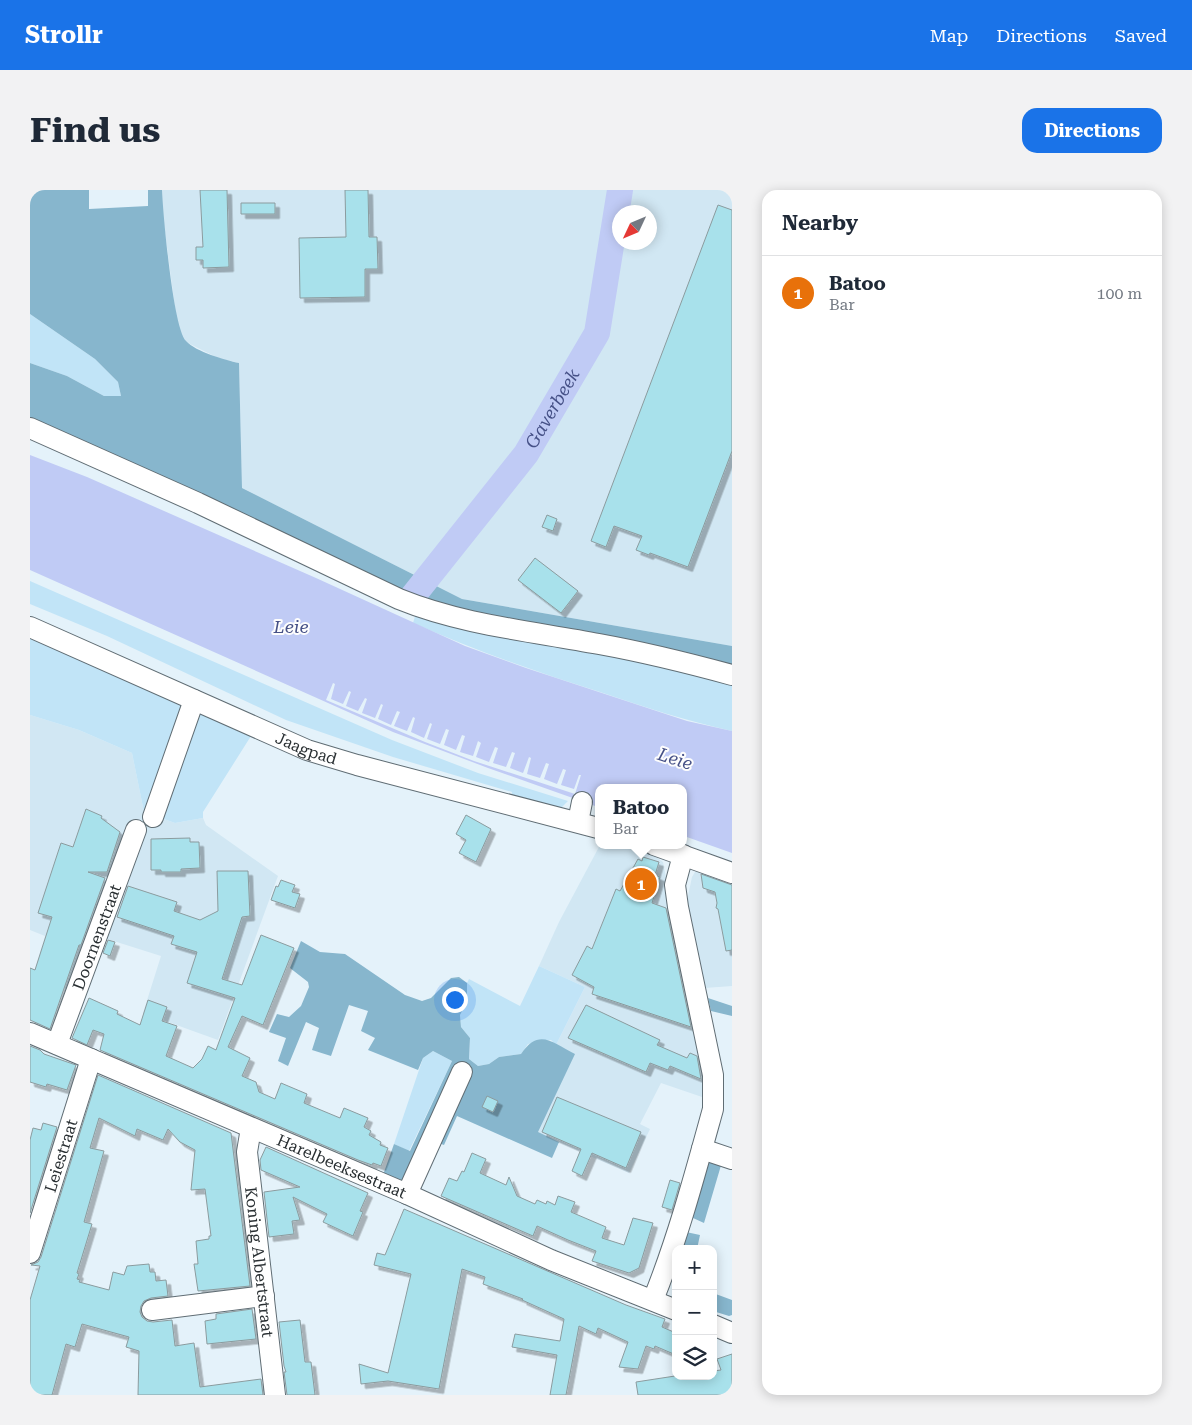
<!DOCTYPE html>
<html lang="en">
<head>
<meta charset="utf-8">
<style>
	:root { --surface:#fff; --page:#f2f2f3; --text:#1f2937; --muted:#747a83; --line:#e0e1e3; --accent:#1a73e8 }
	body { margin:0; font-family:"Roboto Serif",serif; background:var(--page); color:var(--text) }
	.controls { position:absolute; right:15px; bottom:15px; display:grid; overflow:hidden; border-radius:10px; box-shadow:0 2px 12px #0003 }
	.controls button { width:45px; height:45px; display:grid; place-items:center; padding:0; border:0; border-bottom:1px solid var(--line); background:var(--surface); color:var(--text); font:25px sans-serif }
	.compass { position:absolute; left:582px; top:15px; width:45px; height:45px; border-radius:50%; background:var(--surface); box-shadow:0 2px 12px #0003; rotate:226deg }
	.you { position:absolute; left:424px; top:809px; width:18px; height:18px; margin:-12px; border:4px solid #fff; border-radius:50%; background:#1a73e8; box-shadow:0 0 0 8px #1a73e833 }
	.badge { display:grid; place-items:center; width:32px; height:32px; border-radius:50%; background:var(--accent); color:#fff; font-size:16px; font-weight:700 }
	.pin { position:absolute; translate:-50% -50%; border:2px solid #fff; box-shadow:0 1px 5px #0006 }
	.popup { position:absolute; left:565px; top:594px; width:92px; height:65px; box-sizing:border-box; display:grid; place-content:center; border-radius:10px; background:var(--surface); filter:drop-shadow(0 1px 4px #0005); font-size:16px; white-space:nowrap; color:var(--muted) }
	.popup b { font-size:19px; color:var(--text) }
	.popup::after { content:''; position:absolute; left:50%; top:100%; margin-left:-10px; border:10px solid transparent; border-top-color:var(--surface) }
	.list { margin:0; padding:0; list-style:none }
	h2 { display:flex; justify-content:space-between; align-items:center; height:65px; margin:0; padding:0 20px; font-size:21px }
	h2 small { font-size:16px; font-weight:400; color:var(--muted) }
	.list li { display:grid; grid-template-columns:32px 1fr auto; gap:15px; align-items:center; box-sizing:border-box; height:75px; padding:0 20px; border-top:1px solid var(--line) }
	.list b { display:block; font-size:19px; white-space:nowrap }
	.list p { margin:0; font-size:16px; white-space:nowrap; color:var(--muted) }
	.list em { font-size:16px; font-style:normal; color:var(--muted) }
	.icon { flex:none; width:28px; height:28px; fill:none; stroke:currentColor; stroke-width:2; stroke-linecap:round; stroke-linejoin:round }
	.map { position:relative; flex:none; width:702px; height:1205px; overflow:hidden; border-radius:15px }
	header { display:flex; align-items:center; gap:30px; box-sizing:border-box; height:70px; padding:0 25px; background:var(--accent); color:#fff }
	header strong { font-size:24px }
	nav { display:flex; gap:28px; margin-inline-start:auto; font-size:18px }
	.intro { display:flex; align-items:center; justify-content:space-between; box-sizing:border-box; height:120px; padding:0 30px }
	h1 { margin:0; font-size:35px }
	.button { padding:12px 22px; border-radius:15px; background:var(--accent); color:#fff; font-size:18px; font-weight:700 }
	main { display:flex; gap:30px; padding:0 30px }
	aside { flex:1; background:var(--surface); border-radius:15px; box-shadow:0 2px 12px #0003 }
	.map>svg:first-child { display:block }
	.built { fill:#d1e7f3; fill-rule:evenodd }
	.green { fill:#c1e4f7 }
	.forest { fill:#87b6cd }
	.water { fill:#c0cbf5 }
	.pier { fill:#e4f2fa }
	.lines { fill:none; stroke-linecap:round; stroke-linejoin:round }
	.river { stroke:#c0cbf5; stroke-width:26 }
	.building { fill:#a8e1eb; stroke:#8b9b9e; filter:url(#shadow) }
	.minor-casing { stroke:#606d74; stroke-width:22 }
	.minor { stroke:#fff; stroke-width:20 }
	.labels { text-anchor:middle; stroke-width:4; stroke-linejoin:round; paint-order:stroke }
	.street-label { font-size:16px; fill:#292f32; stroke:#fdfdfd }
	.water-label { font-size:18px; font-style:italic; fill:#465187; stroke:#fdfdfd }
</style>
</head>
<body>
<header>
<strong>Strollr</strong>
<nav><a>Map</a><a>Directions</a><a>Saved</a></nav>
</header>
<div class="intro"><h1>Find us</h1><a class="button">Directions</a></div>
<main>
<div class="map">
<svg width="702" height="1205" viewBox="0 0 702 1205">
	<defs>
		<filter id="shadow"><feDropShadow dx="4.5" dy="4.5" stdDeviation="0" flood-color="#0004"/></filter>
	</defs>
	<rect width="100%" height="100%" fill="#e4f2fa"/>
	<path class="built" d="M132,0H702V456L432,409L212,298L209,173L188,168L156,152L150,143L146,126L132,19ZM590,22H620V52H590Z
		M0,525L49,540L102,563L114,622L145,633L173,628L176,635L248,686L188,850L113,823L131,766L71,747L37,799L2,788L15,746L0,740Z
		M570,655H608L633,672L678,909L631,893L610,934L620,939L599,983L507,943L544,865L526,855L555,797L509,776L529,732Z
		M674,678L702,689V796L675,798L655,720L662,687L665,682Z"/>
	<path class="green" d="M0,124L65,169L88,192L91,206H74L37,186L0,173Z
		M0,391L362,550L448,583L538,611L530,619L480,610L482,602L363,567L256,530L77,446L0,414Z
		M386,423L608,467L702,492V541C657,531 614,517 570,502C506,482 444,460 383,433Z
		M0,447L221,546L173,622V628L145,633L114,622L102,563L49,540L0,525Z
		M509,776L555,797L526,855L521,850L498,854L491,864L469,867L459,874L448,876L439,869L440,848L431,837L430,825L437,812V793L439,789L490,816Z
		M403,861L422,871L379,961L364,954L393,868Z"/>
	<path class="forest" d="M0,0H59V19L118,16V0H132C133,23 143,138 156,151C166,162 195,170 209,173L212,298L432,409L702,456V476L410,418L0,231V173L37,186L74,206H91L88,192L65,169L0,124Z
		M271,751L290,762L315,764L375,805L392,811L401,808L421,788L429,787L437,793V812L430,825L431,837L440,848L439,869L448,876L459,874L469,867L491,864C509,837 523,853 545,864L508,942L529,952L522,968L427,926L414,955L403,951L383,999L353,985L364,954L380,961L422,871L403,861L393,868L388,880L338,860L345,848L331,841L338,821L319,815L301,866L282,860L289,838L276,832L258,876L248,871L256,848L239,842L247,824L259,827L271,816L279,797L278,792L260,778Z
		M678,808L702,816V826L681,821Z
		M679,968L692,972L674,1033L663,1028V1024Z
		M656,1042L670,1045L667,1059H651Z
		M683,1103L702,1110V1125L699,1126L683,1121Z"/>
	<path class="water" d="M0,265L57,287L286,388L435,456L496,478L657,531L702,541V663L654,646V598H568V617L458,578L363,542L0,380Z"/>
	<path class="pier" d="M303,493L305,494L301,509L313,514L319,501L321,502L316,516L328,521L335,508L337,509L332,523L345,528L351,514L353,515L348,529L361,535L367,521L370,522L364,536L377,541L383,527L385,528L381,542L394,548L400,533L402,534L397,549L410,554L416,539L419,540L414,555L426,560L432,545L435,546L430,562L443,566L448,551L451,553L446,567L459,572L465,557L468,558L463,573L476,577L482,562L485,563L480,578L493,583L499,567L501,568L497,584L510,588L516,573L519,574L514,589L527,594L533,579L536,580L531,595L544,599L549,585H551L545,604L444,571L395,552L296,510Z"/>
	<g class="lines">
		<path class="river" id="s1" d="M383,406L496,264L567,143L590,0"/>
	</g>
	<path class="building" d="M170,0H197L199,77L173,78V70H166V57H173Z
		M315,0H338L339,47H347L348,79H335V107L270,108L269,48L316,47Z
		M211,13H245V24H211Z
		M688,15L702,20V261L658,377L620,363L619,365L606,360L612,346L584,336L576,357L561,351Z
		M517,325L527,329L523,341L512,337Z
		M505,368L548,401L531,423L488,390Z
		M56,619L72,626L71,628L90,642L77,682H58L75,688L51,755H49L20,839L0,830V778L5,780L22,727L8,723L31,653L43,657Z
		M436,625L461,639L446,672L429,663L436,650L426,644Z
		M160,648V652H169L170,678L151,679V682H131V680H121V649Z
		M613,667L629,672L625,685L630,687L622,713L636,718L661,837L562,804L564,797L542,785L557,756L562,759L586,699L590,701L608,669L612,671Z
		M187,681H218L220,726L212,727L192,789L212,795L231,745L264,758L233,835L212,826L198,857L220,868L212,886L226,892L229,902L245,909L251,893L277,904L274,913L310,928L314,918L338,928L334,937L341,941L339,945L351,952L350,955L358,958L351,976L343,973L342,975L328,970L70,860L74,844L63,840L57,855L42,848L59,808L88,821L87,824L110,835L118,810L137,817L132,831L147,836L136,866L163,878L172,869L178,856L186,860L205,808L157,793L167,762L141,754L144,746L87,727L98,696L147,712L144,721L170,730L188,721Z
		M671,684L702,695V760L696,761L688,719L686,718L687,713L685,702L673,698Z
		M251,690L265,695L262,702L270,704L265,718L241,710L246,696L248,697Z
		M78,750L85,752L80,766L73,763Z
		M556,815L630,850L627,855L657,868L660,863L667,866L671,889L640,876L638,880L620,873L616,882L538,848Z
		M0,856L10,860L14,864L46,875L37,900L17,894L16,897L0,892Z
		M68,885L201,943L220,1096L168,1101L164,1074H168L166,1051L179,1049V1046H181L175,999L161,1000L165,960L150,952L138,939L133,950L107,939L105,946L69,928L60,958L74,961L54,1032L62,1034L47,1083L49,1084L47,1089L50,1090L49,1092L79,1100L83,1082L94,1085L97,1076L119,1074L120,1082H125L126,1091L136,1090L138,1106L121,1108L114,1111L111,1116L110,1122L112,1127L117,1131L123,1132L142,1130L145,1156L164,1153L170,1197L231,1189L233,1205H108L109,1161L96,1157L99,1147L52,1134L45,1157L36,1154L22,1205H0V1110L10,1076L1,1075L8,1072L11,1067Z
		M457,906L468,911L463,922L452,917Z
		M527,907L611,942L596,978L562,963L552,986L542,981L551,959L512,942Z
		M13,933L27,937L0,1023V950L3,938L11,940Z
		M236,957L338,1003L330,1021L333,1022L323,1046L293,1032L297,1024L263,1007L270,1030L262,1031L264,1044L239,1047L234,1002L270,997L231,980L230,970Z
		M442,963L456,969L450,983L476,995L479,987L487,1006L505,1014L507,1010L516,1014L517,1011L525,1015L528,1006L545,1012L541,1022L576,1037L572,1048L594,1055L603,1028L623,1033L609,1078L599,1083L562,1071L566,1061L538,1050L507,1036L503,1046L411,1006L419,988L427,991L432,981L434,982Z
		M640,990L650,993L642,1020L632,1017Z
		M374,1019L596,1115L635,1129L632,1137L646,1143V1165L625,1156L624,1159L616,1156L608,1179L589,1177L598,1152L568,1138L566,1144L549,1136L536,1205H520L527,1165L482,1157L485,1144L530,1151L534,1129L492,1110L493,1109L453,1094L455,1087L432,1079L409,1199L358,1191L331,1194L329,1174L358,1183L381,1084L344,1075L347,1063L355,1065Z
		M222,1119L226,1149L177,1154L175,1131L186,1129V1124Z
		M270,1130L275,1172H281L285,1205H257L254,1182H256L254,1176L249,1132Z
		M702,1164V1205H608L606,1192L645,1186H683V1181L691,1180L687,1169Z"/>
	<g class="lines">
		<defs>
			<g id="minor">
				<path d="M0,238L168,313L369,409C433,435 501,441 569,454C613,462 658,473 702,485"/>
				<path id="s2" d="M0,437L277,560L327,575L568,638"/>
				<path d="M123,627L164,510"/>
				<path d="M548,632L552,612"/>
				<path d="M624,655L702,683"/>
				<path id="s3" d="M0,843L377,1004L521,1070L646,1120"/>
				<path id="s4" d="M27,854L106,640"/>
				<path id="s5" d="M221,938L217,962L245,1205"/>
				<path d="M672,959L702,969"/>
				<path d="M377,1004L432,882"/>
				<path id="s6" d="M0,1063L61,869"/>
				<path d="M623,1110C648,1048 665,984 683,919V885L648,717L645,695L653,665"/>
				<path d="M122,1120L234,1106"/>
				<path d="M683,1135L702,1143"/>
			</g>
		</defs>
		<use href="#minor" class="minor-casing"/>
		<use href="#minor" class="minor"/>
	</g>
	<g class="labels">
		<g class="street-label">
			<text dy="6" stroke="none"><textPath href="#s2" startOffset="302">Jaagpad</textPath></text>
			<text dy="6" stroke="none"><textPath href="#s4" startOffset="114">Doornenstraat</textPath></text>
			<text dy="6" stroke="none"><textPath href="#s6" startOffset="102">Leiestraat</textPath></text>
			<text dy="6" stroke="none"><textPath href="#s3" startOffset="339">Harelbeeksestraat</textPath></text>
			<text dy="6" stroke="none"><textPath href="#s5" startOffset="135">Koning Albertstraat</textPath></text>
		</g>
		<g class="water-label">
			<text dy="6" stroke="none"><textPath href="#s1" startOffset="234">Gaverbeek</textPath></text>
			<text x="261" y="443">Leie</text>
			<text transform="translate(645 569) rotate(18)" y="6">Leie</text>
		</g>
	</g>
</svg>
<div class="controls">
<button>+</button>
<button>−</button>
<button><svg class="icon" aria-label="layers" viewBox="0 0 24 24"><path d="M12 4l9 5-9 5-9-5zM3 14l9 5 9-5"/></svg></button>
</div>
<svg class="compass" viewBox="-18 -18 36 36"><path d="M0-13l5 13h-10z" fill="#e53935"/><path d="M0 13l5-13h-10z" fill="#747a83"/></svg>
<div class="you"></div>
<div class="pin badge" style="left:611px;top:694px;background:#e8710a">1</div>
<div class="popup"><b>Batoo</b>Bar</div>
</div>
<aside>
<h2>Nearby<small></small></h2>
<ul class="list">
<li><span class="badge" style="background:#e8710a">1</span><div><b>Batoo</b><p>Bar</p></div><em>100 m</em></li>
</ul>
</aside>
</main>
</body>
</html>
